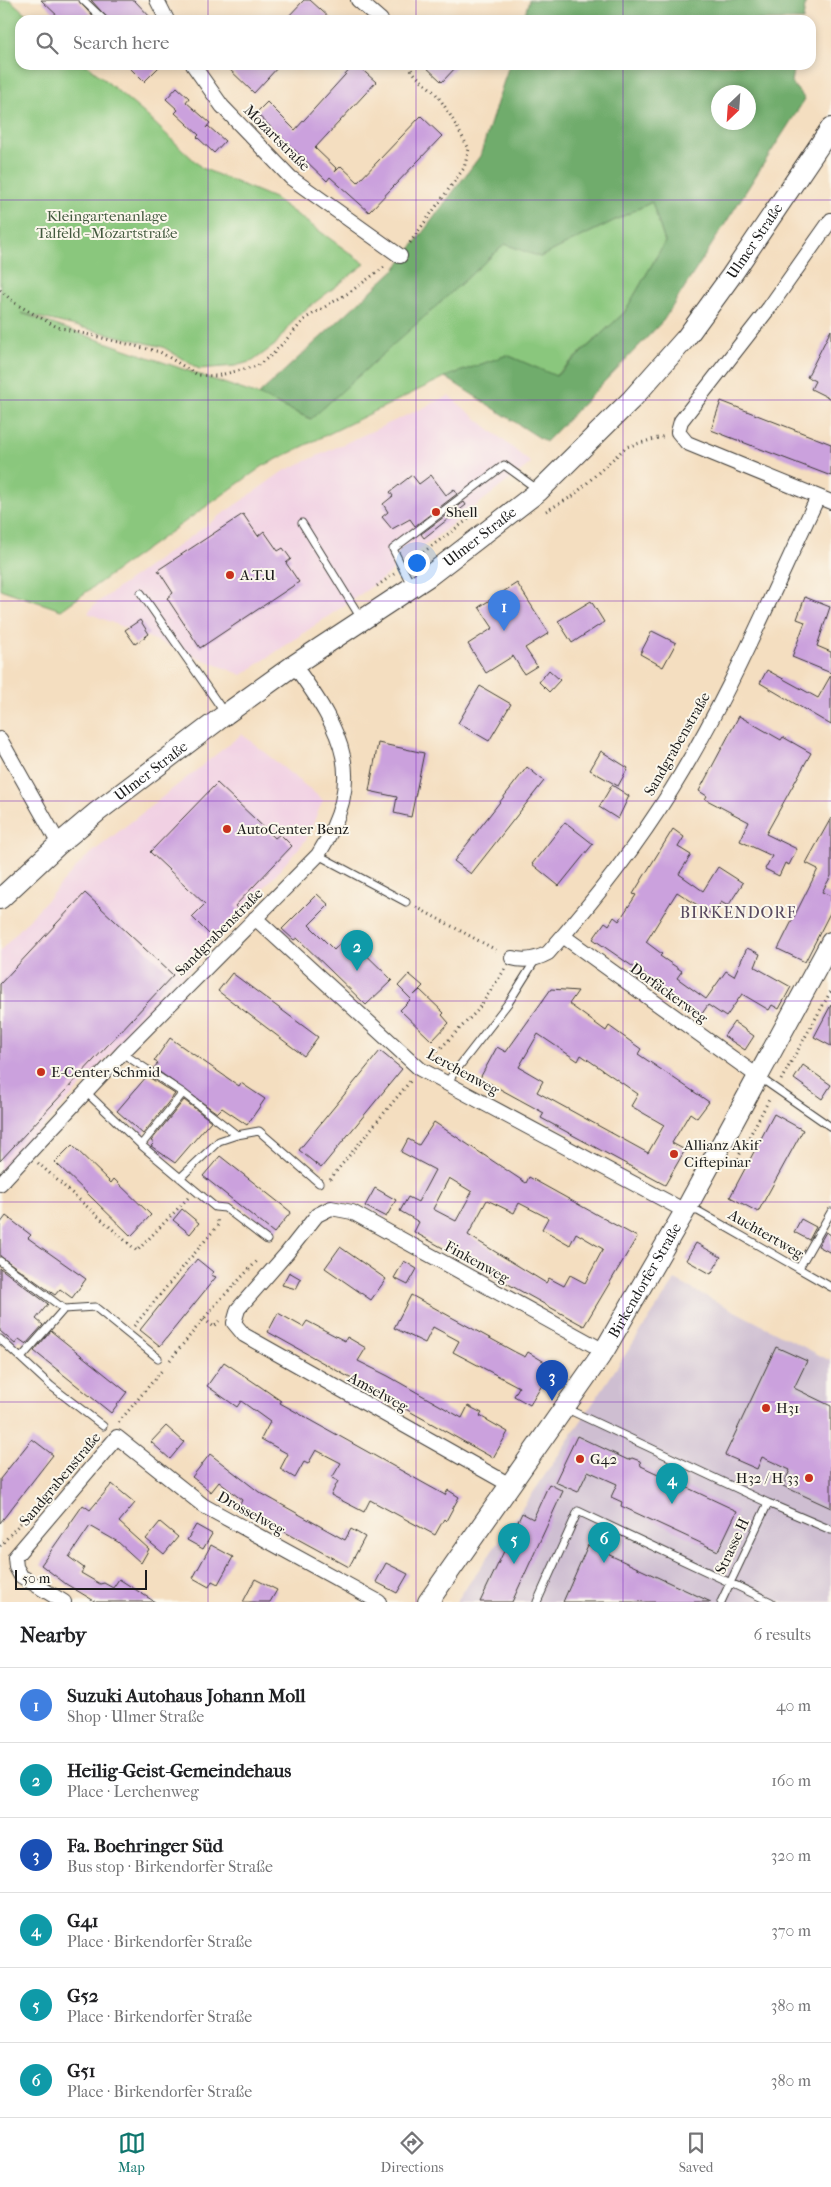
<!DOCTYPE html>
<html lang="en">
<head>
<meta charset="utf-8">
<style>
	:root { --surface:#fff; --page:#f2f2f2; --text:#202124; --muted:#757577; --line:#e0e0e0; --accent:#0f766e }
	body { margin:0; font-family:"IM FELL French Canon",serif; background:var(--page); color:var(--text) }
	.compass { position:absolute; left:711px; top:85px; width:45px; height:45px; border-radius:50%; background:var(--surface); box-shadow:0 2px 8px #0003; rotate:205deg }
	.scale { position:absolute; left:15px; bottom:12px; width:132px; box-sizing:border-box; padding-left:5px; border:2px solid #1c1c1c; border-top:0; font-size:14px; line-height:18px; white-space:nowrap; color:#1c1c1c; -webkit-text-stroke:4px #fbf7ec; paint-order:stroke }
	.you { position:absolute; left:416px; top:562px; width:18px; height:18px; margin:-12px; border:4px solid #fff; border-radius:50%; background:#1a73e8; box-shadow:0 0 0 8px #1a73e833 }
	.badge { display:grid; place-items:center; width:32px; height:32px; border-radius:50%; background:var(--accent); color:#fff; font-size:16px; font-weight:700 }
	.pin { position:absolute; translate:-50% -41px; filter:drop-shadow(0 1px 2px #0008) }
	.pin::after { content:''; position:absolute; top:26px; width:18px; height:15px; background:inherit; clip-path:polygon(0 0,100% 0,50% 100%) }
	.list { margin:0; padding:0; list-style:none }
	h2 { display:flex; justify-content:space-between; align-items:center; height:65px; margin:0; padding:0 20px; font-size:21px }
	h2 small { font-size:16px; font-weight:400; color:var(--muted) }
	.list li { display:grid; grid-template-columns:32px 1fr auto; gap:15px; align-items:center; box-sizing:border-box; height:75px; padding:0 20px; border-top:1px solid var(--line) }
	.list b { display:block; font-size:19px; white-space:nowrap }
	.list p { margin:0; font-size:16px; white-space:nowrap; color:var(--muted) }
	.list em { font-size:16px; font-style:normal; color:var(--muted) }
	.icon { flex:none; width:28px; height:28px; fill:none; stroke:currentColor; stroke-width:2; stroke-linecap:round; stroke-linejoin:round }
	.map { position:relative; flex:none; width:831px; height:1602px; overflow:hidden }
	.search { position:absolute; background:var(--surface); box-shadow:0 2px 8px #0003; left:15px; right:15px; top:15px; height:55px; display:flex; align-items:center; gap:12px; box-sizing:border-box; padding:0 18px; border-radius:15px; color:var(--muted); font-size:19px }
	.sheet { height:515px; background:var(--surface) }
	nav { display:flex; justify-content:space-around; align-items:center; box-sizing:border-box; height:70px; border-top:1px solid var(--line); background:var(--surface); font-size:14px; color:var(--muted) }
	nav a { display:grid; justify-items:center; gap:2px }
	nav .on { color:var(--accent) }
	.map>svg:first-child { display:block }
	.built { fill:#f1d0e3 }
	.industrial { fill:#cebed1 }
	.green { fill:#8ac77d; stroke:#53724c }
	.forest { fill:#6fac6c; stroke:#466444; fill-rule:evenodd }
	.building { fill:#cba1dd; fill-rule:evenodd }
	.lines { fill:none; stroke-linecap:round; stroke-linejoin:round }
	.lane-casing { stroke:#3c3935; stroke-width:9 }
	.street-casing { stroke:#3c3935; stroke-width:16 }
	.secondary-casing { stroke:#3c3935; stroke-width:22 }
	.path { stroke:#3c3935; stroke-width:3; stroke-dasharray:1 4; stroke-linecap:butt }
	.lane { stroke:#fff; stroke-width:7 }
	.street { stroke:#fff; stroke-width:14 }
	.secondary { stroke:#fff; stroke-width:20 }
	.grid { fill:none; stroke:#7b2cbf; stroke-width:1; stroke-opacity:0.55 }
	.poi-dot { fill:#c8321e; stroke:#fbf7ec; stroke-width:2 }
	.labels { text-anchor:middle; stroke-width:4; stroke-linejoin:round; paint-order:stroke }
	.street-label { font-size:15px; fill:#1c1c1c; stroke:#fbf7ec }
	.park-label { font-size:15px; fill:#42583e; stroke:#fbf7ec }
	.poi-label { font-size:15px; fill:#1c1c1c; stroke:#fbf7ec; text-anchor:start }
	.neighbourhood-label { font-size:16px; letter-spacing:1px; fill:#594b60; stroke:#fbf7ec }
</style>
</head>
<body>
<div class="map">
<svg width="831" height="1602" viewBox="0 0 831 1602">
	<rect width="100%" height="100%" fill="#fbf7ec"/>
	<filter id="ink" filterUnits="userSpaceOnUse"><feTurbulence type="fractalNoise" baseFrequency=".02" numOctaves="2"/><feDisplacementMap in="SourceGraphic" scale="10" xChannelSelector="R" yChannelSelector="G"/><feConvolveMatrix kernelMatrix="1 2 1 2 8 2 1 2 1" color-interpolation-filters="sRGB"/></filter>
	<filter id="wash" filterUnits="userSpaceOnUse"><feTurbulence type="fractalNoise" baseFrequency=".0096" numOctaves="4" result="noise"/><feDisplacementMap in="SourceGraphic" scale="20" xChannelSelector="R" yChannelSelector="G"/><feGaussianBlur stdDeviation="1.12" result="paint"/><feColorMatrix in="noise" values="0 0 0 0 0 0 0 0 0 0 0 0 0 0 0 0 0 1.4 0 .05"/><feComposite in="paint" operator="in"/></filter>
	<g filter="url(#wash)">
		<rect width="100%" height="100%" fill="#f4dec0"/>
		<path class="built" d="M449,396L531,463L374,585L242,675L88,613L94,605L282,472Z
			M242,734L323,800L306,840L242,913L0,1173V951L84,859Z"/>
		<path class="industrial" d="M675,1280L831,1361V1602H456L537,1487Z"/>
		<path class="green" d="M0,0H10L33,20H20V65H87L145,114L202,168L274,198L365,264L296,317L275,345L253,361L235,366L199,369L163,347L21,313L258,395L310,419L505,244L540,257L652,202L665,242L624,313L555,376L507,355L445,377L263,466L61,610L0,589Z"/>
		<path class="forest" d="M529,0H806L803,20H523Z
			M509,65H794L791,82L805,99L663,321L546,442L445,377L507,355L556,376L624,313L665,242L652,202L540,257L505,244L311,419L258,395L396,268L480,156ZM718,92H748V122H718Z"/>
		<g id="blocks">
			<path class="building" d="M41,0H78L96,20H62Z
				M91,0H134L153,20H109Z
				M304,0H310L332,20H285Z
				M127,65H161L144,82Z
				M225,65H280L254,93Z
				M354,65H357L376,82L315,148L337,169L335,172L341,166L358,182L421,116L442,136L369,212L330,177L327,181L256,113L267,102L295,130Z
				M424,65H458L442,82Z
				M177,87L189,98L186,102L210,123L206,128L208,126L225,141L214,153L197,137L199,135L175,113L178,110L166,99Z
				M831,330V399L811,389L815,381L807,377Z
				M721,401L831,444V476L711,430Z
				M412,475L419,484L431,475L446,495L454,489L457,494L415,526L410,519L392,529L382,517L388,512L383,504L393,496L390,492Z
				M464,502L466,505L424,538L421,534Z
				M243,514L258,536L264,531L278,551L283,548L291,559L286,563L299,582L200,648L167,598L173,593L158,570Z
				M517,583L549,633L525,648L537,666L524,674L513,656L486,673L468,644L493,628L479,607Z
				M805,597L830,607L817,646L831,652V673L792,657L805,622L797,619Z
				M591,601L604,622L572,643L558,621Z
				M140,620L149,634L135,644L125,630Z
				M652,631L676,643L663,667L640,654Z
				M549,670L560,680L549,692L539,682Z
				M767,670L818,698L831,675V725L760,683Z
				M480,686L511,704L489,741L458,723Z
				M739,716L781,740L783,737L811,753L766,834L797,849L789,865L785,863L779,876L765,869L772,856L740,841L749,822L705,799L707,796L699,791Z
				M378,743L424,753L411,817L394,813L397,797L369,791Z
				M601,751L628,768L618,786L590,770Z
				M527,767L544,781L471,874L454,861Z
				M217,783L275,838L280,834L292,846L235,906L239,910L212,937L192,917L205,904L150,852Z
				M612,785L629,796L618,819L599,807Z
				M831,818V876L822,892L831,896V911L805,962L778,949L818,869L806,863Z
				M565,822L593,844L559,886L532,864Z
				M673,829L684,837L678,847L691,855L679,874L703,891L718,867L743,883L728,906L721,902L713,915L677,892L646,942L662,954L660,956L682,971L677,978L706,999L726,971L734,976L747,948L760,954L755,967L791,987L779,1009L772,1005L769,1010L742,994L726,1017L708,1005L699,1018L646,980L648,977L593,939L605,922L609,925L614,917L619,921L636,895L633,894Z
				M85,893L173,975L0,1161V984Z
				M317,894L329,905L309,925L334,950L347,936L392,980L366,1005L297,938L294,940L282,929Z
				M232,973L318,1037L304,1056L218,991Z
				M409,974L423,986L414,995L420,990L444,1013L442,1015L449,1023L432,1041L400,1010L411,999L398,986Z
				M551,989L578,991L569,1004L606,1031L609,1026L641,1049L638,1054L709,1102L697,1118L690,1113L672,1143L685,1150L665,1185L541,1118L544,1113L480,1078L497,1047L506,1052ZM538,1034L578,1061L581,1055L638,1094L631,1106L664,1125L648,1153L537,1092L543,1081L519,1067Z
				M831,1005V1046L814,1037Z
				M734,1022L754,1036L745,1050L724,1036Z
				M170,1038L239,1086L241,1083L265,1099L247,1125L222,1108L217,1113L154,1068L158,1063L154,1061Z
				M380,1051L402,1069L321,1168L299,1150Z
				M803,1065L831,1085L822,1099L794,1079Z
				M147,1076L175,1094L143,1134L117,1111Z
				M184,1100L211,1121L175,1163L151,1146L154,1143L151,1141Z
				M774,1114L803,1130L758,1212L730,1197Z
				M434,1122L526,1183L529,1177L637,1237L584,1326L414,1232L419,1222L400,1211L408,1197L418,1202L435,1170L401,1152L408,1139L419,1145ZM449,1178L472,1192L456,1221L433,1209ZM487,1200L514,1213L519,1203L548,1218L542,1229L570,1245L576,1233L603,1249L585,1283L570,1275L564,1286L549,1278L546,1283L468,1235Z
				M72,1145L111,1183L114,1179L151,1215L131,1236L55,1162Z
				M220,1156L291,1212L274,1233L203,1176Z
				M375,1188L396,1200L386,1217L365,1206Z
				M182,1209L199,1223L190,1234L173,1220Z
				M6,1216L31,1235L28,1238L86,1279L72,1298L60,1289L55,1295L0,1256V1224Z
				M801,1219L816,1227L809,1240L794,1232Z
				M826,1232L831,1235V1253L818,1246Z
				M696,1243L721,1257L711,1274L686,1260Z
				M340,1247L386,1279L371,1300L325,1268Z
				M197,1259L213,1272L211,1275L216,1277L160,1346L140,1330Z
				M404,1261L417,1269L408,1285L394,1278Z
				M0,1268L48,1304L36,1319L43,1325L26,1344L19,1339L15,1344L0,1331Z
				M289,1272L301,1279L296,1289L282,1285Z
				M411,1295L515,1352L525,1357L528,1352L553,1367L530,1405L514,1396L519,1387L453,1352L459,1341L433,1327L425,1343L394,1328Z
				M278,1313L303,1327L307,1321L345,1341L347,1337L366,1348L358,1361L388,1376L462,1418L468,1406L482,1413L480,1416L508,1432L493,1458L268,1332Z
				M51,1331L127,1392L111,1413L34,1351Z
				M776,1347L807,1361L794,1388L831,1406V1508L783,1486L790,1470L762,1457L757,1469L725,1455Z
				M224,1362L261,1387L281,1401L280,1403L445,1495L448,1490L459,1497L446,1521L444,1519L435,1535L370,1500L364,1512L331,1495L338,1481L332,1478L341,1463L316,1450L308,1464L304,1462L295,1478L280,1469L288,1454L261,1439L270,1422L241,1401L237,1407L207,1386Z
				M166,1426L184,1442L170,1459L151,1442Z
				M577,1436L628,1460L632,1458L640,1461L641,1466L737,1511L718,1551L621,1506L622,1502L611,1497L617,1484L588,1471L578,1492L555,1482Z
				M32,1439L53,1455L0,1523V1479Z
				M210,1454L259,1492L345,1540L351,1529L365,1537L349,1567L239,1507L242,1500L219,1482L211,1492L192,1477Z
				M112,1484L135,1503L119,1522L149,1549L141,1563L118,1542L90,1526L69,1557L84,1568L81,1573L100,1584L104,1583L113,1588L119,1579L155,1602H96L66,1584L41,1565L83,1505L90,1510Z
				M549,1484L563,1491L512,1602H480L522,1513L533,1519Z
				M160,1522L178,1537L164,1554L146,1539Z
				M196,1525L212,1534L203,1549L187,1540Z
				M211,1545L233,1557L218,1584L212,1581L209,1587L193,1578Z
				M588,1545L711,1602H563Z
				M386,1563L408,1574L397,1593L376,1582Z
				M255,1579L277,1590L270,1602H243Z"/>
		</g>
	</g>
	<g filter="url(#ink)">
		<use href="#blocks" fill-opacity="0" stroke="#3c3935" stroke-width="1"/>
		<g class="lines">
			<defs>
				<path id="lane" d="M83,0L104,20
					M302,523L362,620
					M412,587L393,549L504,465L537,489
					M141,593L224,712
					M318,855L406,902
					M122,1053L183,1093L237,1135
					M759,1077L831,1127
					M447,1082L509,1002L536,959
					M86,1092L141,1145L215,1207L225,1208L267,1240
					M141,1145L183,1093
					M180,1178L219,1141L237,1135L259,1131L319,1183
					M687,1211H698L831,1287
					M0,1261L64,1309L95,1307L158,1358
					M799,1268L831,1212
					M0,1339L51,1386L103,1426
					M21,1358L64,1309
					M565,1408L768,1503L831,1530
					M537,1602L578,1511L771,1602
					M721,1602L768,1503"/>
				<path id="street" d="M157,0L167,20
					M358,0L381,20
					M193,65L222,106L291,178L400,256
					M831,220L769,308L681,421L678,432L687,443L831,502
					M0,739L59,844
					M255,918L420,1069L685,1211
					M563,936L756,1075
					M512,958C525,962 537,959 548,953C593,902 636,847 672,789C729,697 771,595 818,497
					M0,1184L122,1053L318,855C367,777 344,734 294,665
					M510,1485L244,1335L234,1323L238,1309L287,1253L317,1215L331,1208L352,1212L604,1351
					M64,1602L21,1576L16,1567L15,1557L117,1437L204,1506L379,1602"/>
				<g id="secondary">
					<path id="s1" d="M0,899L59,844L97,812L226,714L294,665L429,576L539,491L632,399L686,338L731,276L831,128"/>
					<path id="s2" d="M428,1602L604,1351L685,1211L831,942"/>
				</g>
			</defs>
			<use href="#lane" class="lane-casing"/>
			<use href="#street" class="street-casing"/>
			<use href="#secondary" class="secondary-casing"/>
			<path class="path" d="M409,65C414,77 427,84 436,94C449,111 459,131 469,149L464,168L409,244
				M0,290L16,304L57,327L160,352L198,375L216,376L257,366L273,354L306,318L350,292L387,265
				M546,511L573,496L626,447L665,436
				M411,561L477,513
				M377,586L394,574
				M416,907L498,951
				M431,1058L477,1011L505,969
				M781,1080L831,991
				M38,1163L137,1251L188,1198
				M735,1163L770,1098
				M330,1179L412,1079
				M204,1319L214,1327L219,1321
				M134,1326L218,1225L217,1218
				M170,1360L216,1304L258,1260
				M119,1422L163,1369
				M0,1546L34,1508"/>
			<use href="#lane" class="lane"/>
			<use href="#street" class="street"/>
			<use href="#secondary" class="secondary"/>
		</g>
	</g>
	<path class="grid" d="M208,0V20M416,0V20M623,0V20M208,65V1602M416,65V1602M623,65V1602M0,200H831M0,400H831M0,601H831M0,801H831M0,1001H831M0,1202H831M0,1402H831"/>
	<g class="poi-dot">
		<circle cx="436" cy="512" r="5"/>
		<circle cx="230" cy="575" r="5"/>
		<circle cx="227" cy="829" r="5"/>
		<circle cx="41" cy="1072" r="5"/>
		<circle cx="674" cy="1154" r="5"/>
		<circle cx="766" cy="1408" r="5"/>
		<circle cx="580" cy="1459" r="5"/>
		<circle cx="809" cy="1478" r="5"/>
	</g>
	<g class="labels">
		<g class="street-label">
			<text transform="translate(277 138) rotate(45)" y="5">Mozartstraße</text>
			<text dy="5" stroke="none"><textPath href="#s1" startOffset="1008">Ulmer Straße</textPath></text>
			<text dy="5" stroke="none"><textPath href="#s1" startOffset="602">Ulmer Straße</textPath></text>
			<text transform="translate(677 744) rotate(-60)" y="5">Sandgrabenstraße</text>
			<text dy="5" stroke="none"><textPath href="#s1" startOffset="198">Ulmer Straße</textPath></text>
			<text transform="translate(219 932) rotate(-45)" y="5">Sandgrabenstraße</text>
			<text transform="translate(669 993) rotate(36)" y="5">Dorfäckerweg</text>
			<text transform="translate(463 1072) rotate(29)" y="5">Lerchenweg</text>
			<text transform="translate(766 1234) rotate(30)" y="5">Auchtertweg</text>
			<text transform="translate(477 1262) rotate(29)" y="5">Finkenweg</text>
			<text dy="5" stroke="none"><textPath href="#s2" startOffset="388">Birkendorfer Straße</textPath></text>
			<text transform="translate(378 1392) rotate(29)" y="5">Amselweg</text>
			<text transform="translate(60 1479) rotate(-50)" y="5">Sandgrabenstraße</text>
			<text transform="translate(251 1513) rotate(29)" y="5">Drosselweg</text>
			<text transform="translate(732 1546) rotate(-65)" y="5">Strasse H</text>
		</g>
		<g class="park-label">
			<text x="107" y="221">Kleingartenanlage<tspan x="107" dy="17">Talfeld - Mozartstraße</tspan></text>
		</g>
		<g class="poi-label">
			<text x="446" y="517">Shell</text>
			<text x="240" y="580">A.T.U</text>
			<text x="237" y="834">AutoCenter Benz</text>
			<text x="51" y="1077">E-Center Schmid</text>
			<text x="684" y="1150">Allianz Akif<tspan x="684" dy="17">Ciftepinar</tspan></text>
			<text x="776" y="1413">H31</text>
			<text x="590" y="1464">G42</text>
			<text x="799" y="1483" text-anchor="end">H32 / H 33</text>
		</g>
		<g class="neighbourhood-label">
			<text x="738" y="918">BIRKENDORF</text>
		</g>
	</g>
</svg>
<svg class="compass" viewBox="-18 -18 36 36"><path d="M0-13l5 13h-10z" fill="#e53935"/><path d="M0 13l5-13h-10z" fill="#757577"/></svg>
<div class="scale">50 m</div>
<div class="you"></div>
<div class="pin badge" style="left:504px;top:631px;background:#3f7fe0">1</div>
<div class="pin badge" style="left:357px;top:971px;background:#0f9aa8">2</div>
<div class="pin badge" style="left:552px;top:1401px;background:#1a4fb4">3</div>
<div class="pin badge" style="left:672px;top:1504px;background:#0f9aa8">4</div>
<div class="pin badge" style="left:514px;top:1564px;background:#0f9aa8">5</div>
<div class="pin badge" style="left:604px;top:1563px;background:#0f9aa8">6</div>
<div class="search"><svg class="icon" aria-label="search" viewBox="0 0 24 24"><circle cx="10" cy="10" r="6"/><path d="M15 15l6 6"/></svg>Search here</div>
</div>
<section class="sheet">
<h2>Nearby<small>6 results</small></h2>
<ul class="list">
<li><span class="badge" style="background:#3f7fe0">1</span><div><b>Suzuki Autohaus Johann Moll</b><p>Shop · Ulmer Straße</p></div><em>40 m</em></li>
<li><span class="badge" style="background:#0f9aa8">2</span><div><b>Heilig-Geist-Gemeindehaus</b><p>Place · Lerchenweg</p></div><em>160 m</em></li>
<li><span class="badge" style="background:#1a4fb4">3</span><div><b>Fa. Boehringer Süd</b><p>Bus stop · Birkendorfer Straße</p></div><em>320 m</em></li>
<li><span class="badge" style="background:#0f9aa8">4</span><div><b>G41</b><p>Place · Birkendorfer Straße</p></div><em>370 m</em></li>
<li><span class="badge" style="background:#0f9aa8">5</span><div><b>G52</b><p>Place · Birkendorfer Straße</p></div><em>380 m</em></li>
<li><span class="badge" style="background:#0f9aa8">6</span><div><b>G51</b><p>Place · Birkendorfer Straße</p></div><em>380 m</em></li>
</ul>
</section>
<nav>
<a class="on"><svg class="icon" aria-label="map" viewBox="0 0 24 24"><path d="M3 6l6-2 6 2 6-2v14l-6 2-6-2-6 2zM9 4v14M15 6v14"/></svg>Map</a>
<a><svg class="icon" aria-label="directions" viewBox="0 0 24 24"><path d="M12 3l9 9-9 9-9-9zM9 14v-3h6M13 9l2 2-2 2"/></svg>Directions</a>
<a><svg class="icon" aria-label="saved" viewBox="0 0 24 24"><path d="M7 4h10v16l-5-4-5 4z"/></svg>Saved</a>
</nav>
</body>
</html>
